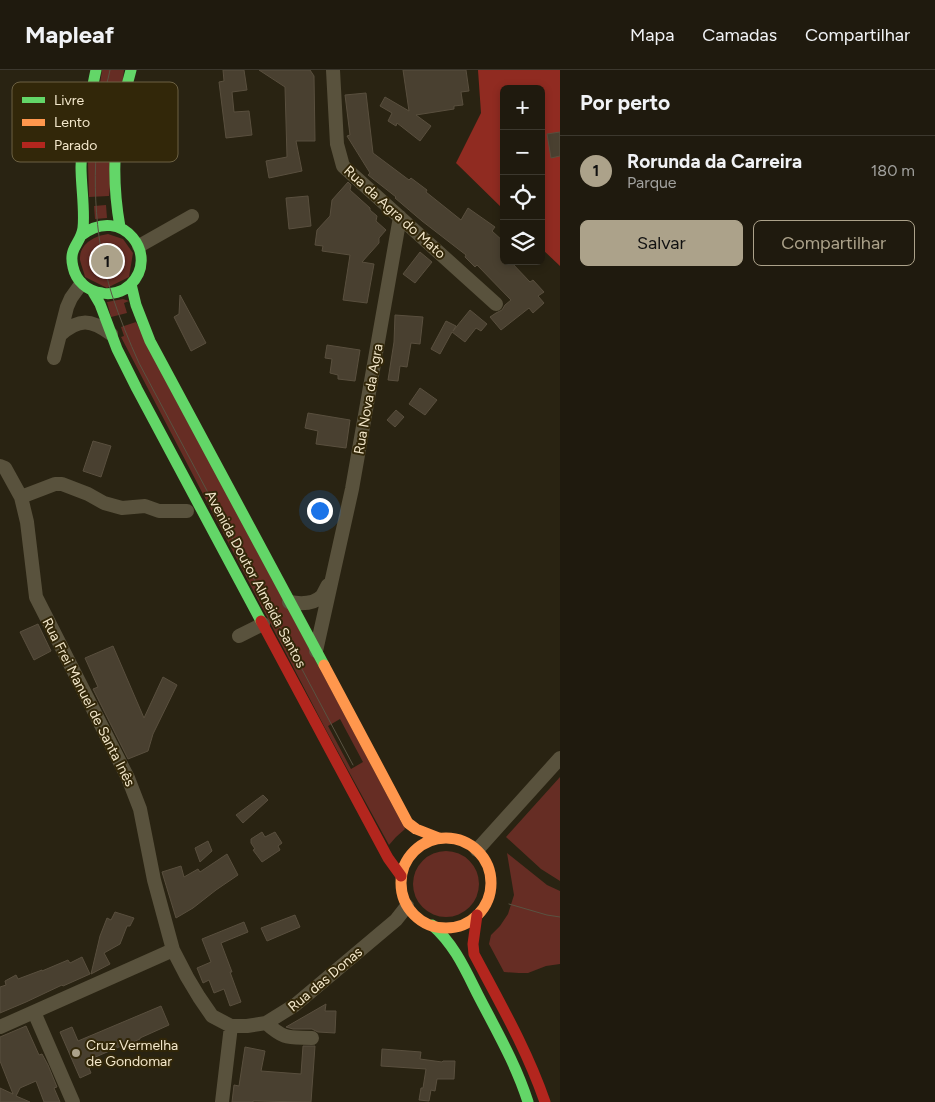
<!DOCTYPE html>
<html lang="pt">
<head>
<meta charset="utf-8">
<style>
	:root { --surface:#1f1a0e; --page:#2c271c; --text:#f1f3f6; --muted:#a1a19e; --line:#3c382e; --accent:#aca28a }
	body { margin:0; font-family:Figtree,sans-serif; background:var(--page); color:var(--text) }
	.controls { position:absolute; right:15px; top:15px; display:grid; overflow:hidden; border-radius:8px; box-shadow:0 2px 8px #0003 }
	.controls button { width:45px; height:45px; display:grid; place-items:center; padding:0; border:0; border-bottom:1px solid var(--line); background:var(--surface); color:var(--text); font:25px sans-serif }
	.you { position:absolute; left:319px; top:440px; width:18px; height:18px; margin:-12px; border:4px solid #fff; border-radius:50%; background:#1a73e8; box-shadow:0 0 0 8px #1a73e833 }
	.badge { display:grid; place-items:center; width:32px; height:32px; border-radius:50%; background:var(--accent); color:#111; font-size:16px; font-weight:700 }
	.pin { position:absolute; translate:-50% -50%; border:2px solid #fff; box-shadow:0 1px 5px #0006 }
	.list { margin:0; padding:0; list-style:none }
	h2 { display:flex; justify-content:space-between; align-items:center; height:65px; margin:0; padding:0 20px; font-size:21px }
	h2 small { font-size:16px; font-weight:400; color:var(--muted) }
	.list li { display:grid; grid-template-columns:32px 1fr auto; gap:15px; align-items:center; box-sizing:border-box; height:70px; padding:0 20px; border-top:1px solid var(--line) }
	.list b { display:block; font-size:19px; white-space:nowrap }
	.list p { margin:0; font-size:16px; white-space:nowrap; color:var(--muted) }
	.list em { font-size:16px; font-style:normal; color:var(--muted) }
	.actions { display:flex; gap:10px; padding:15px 20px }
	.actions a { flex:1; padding:11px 0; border:1px solid var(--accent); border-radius:8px; text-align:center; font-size:18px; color:var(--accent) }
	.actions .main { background:var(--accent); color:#111 }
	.icon { flex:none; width:28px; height:28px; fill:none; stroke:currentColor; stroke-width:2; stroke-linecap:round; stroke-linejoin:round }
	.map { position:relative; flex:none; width:560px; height:1032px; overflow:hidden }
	header { display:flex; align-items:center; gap:30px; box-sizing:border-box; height:70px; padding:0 25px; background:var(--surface); border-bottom:1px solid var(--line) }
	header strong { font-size:24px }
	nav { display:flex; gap:28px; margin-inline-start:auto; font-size:18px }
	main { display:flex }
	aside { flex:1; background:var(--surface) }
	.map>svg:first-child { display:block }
	.green { fill:#662d24; fill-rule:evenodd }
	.forest { fill:#902b21 }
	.building { fill:#494030; stroke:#594f3e }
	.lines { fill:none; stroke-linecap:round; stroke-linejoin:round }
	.street { stroke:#59523d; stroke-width:14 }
	.fast { stroke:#63d668; stroke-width:11 }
	.slow { stroke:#ff974d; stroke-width:11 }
	.jam { stroke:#b3261e; stroke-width:11 }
	.tram { stroke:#595342; stroke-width:1 }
	.poi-dot { fill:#aca28a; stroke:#322709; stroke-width:2 }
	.labels { text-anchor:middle; stroke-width:4; stroke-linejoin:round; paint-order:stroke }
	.street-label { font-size:14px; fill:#f3e7cb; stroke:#322709 }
	.poi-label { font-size:14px; fill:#f3e7cb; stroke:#322709; text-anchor:start }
	.key { fill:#322709; stroke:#6c6143; stroke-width:1 }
	.key-label { font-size:14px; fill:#f3e7cb }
</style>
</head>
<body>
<header>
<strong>Mapleaf</strong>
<nav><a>Mapa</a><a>Camadas</a><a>Compartilhar</a></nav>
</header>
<main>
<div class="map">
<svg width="560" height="1032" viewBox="0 0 560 1032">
	<rect width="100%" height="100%" fill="#292312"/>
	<path class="green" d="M102,0H124L109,126L89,127L88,94Z
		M106,135L107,148L95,149L94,136Z
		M108,164L123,169L133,183L129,207L107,218L85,207C84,202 81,195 80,190C79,174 94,166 108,164Z
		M123,229L129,231L124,233L127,243L111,247L107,232Z
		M136,252L405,759L396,767L389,775L325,658L121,267L124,266L121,257ZM340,649L363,692L351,699L328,656Z
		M560,707V811L541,799L506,767Z
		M413 814a33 33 0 1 1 66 0a33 33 0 1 1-66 0Z
		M507,783L547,815L560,821V894L546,896L528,903H519L504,902L489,874L491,865L500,856L508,844L514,825Z"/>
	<path class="forest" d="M478,0H560V196L541,178V19H504V140L456,93L481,43Z"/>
	<path class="building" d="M223,0H244L247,20L232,22L234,42L249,41L252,65L226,68L219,12L224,11Z
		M259,0H310L314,6L315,71H296L302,101L269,108L266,91L287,87L285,17Z
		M403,0H466L469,21L461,22L463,35L454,36V39L416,45L431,56L420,71L397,53L396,56L388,51L392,43L380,36L385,27L409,41Z
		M366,23L373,83L409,110L411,108L427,120L426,122L461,150L468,138L495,157L492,161L504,172V191H510L530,212L533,210L544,222L538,226L544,233L533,243L529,238L501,260L490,247L496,243L502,240L505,235L511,230L477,195L475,197L465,187L466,185L422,151L395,128L396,127L368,105L370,103L347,66L350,65L345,25Z
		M560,62V86L551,88L547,64Z
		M348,112L351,115L350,120L370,138V140L377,146L376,151L386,160L379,168V173L362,192L374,194L367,233L343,230L350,185L322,181L323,176L315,175L317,160L330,146L332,130Z
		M308,126L311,156L289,159L286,128Z
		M420,182L432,192L415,213L403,204Z
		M180,225L206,273L191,281L174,247L179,244Z
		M470,240L487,254L481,261L476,258L465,272L452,262L440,284L431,279L446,251L456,256L453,261Z
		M395,245L423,247L420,274L411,273L407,297L400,296L398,311L388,310L394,272Z
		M327,275L360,280L355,311L338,309V305L330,303L332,289L325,288Z
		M420,318L437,330L425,345L409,334Z
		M396,340L404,347L395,357L387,350Z
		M308,343L350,350L346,378L316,374L318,361L305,358Z
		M93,371L111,376L101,407L83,401Z
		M38,554L51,581L34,590L20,562Z
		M113,576L144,648L163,607L177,615L153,664L148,681L128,689L93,619L98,617L85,588Z
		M263,725L268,730L243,753L236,745Z
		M262,762L265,767L275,762L282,773L278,776L280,780L262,792L253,780L255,779L251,773V769Z
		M208,771L212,781L200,792L195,778Z
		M227,784L238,805L216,820L193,838L176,848L162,802L181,796L184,807L198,799L200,802Z
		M115,842L134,848L130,856H127L120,874L104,883L110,894L91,904L100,866L107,848L111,850Z
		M295,845L300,857L267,871L261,858Z
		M244,852L248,862L221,873L232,902H230L241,932L230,936L224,919L214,923L209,910L203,913L197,898L211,892L202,869Z
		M82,887L90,904L63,916L62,915L26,932L0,943V917L6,915L5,911L16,905L18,909L42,900V901L68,890L70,893Z
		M326,934L325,941H336L335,963L318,962L312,959H293L286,957Z
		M161,936L169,955L140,968V969L126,975V974L86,991L91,1003L80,1008L60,962L72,957L78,971Z
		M26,956L39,985L42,984L48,995L57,1017L54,1018L60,1032H44L36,1011L20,1018L16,1026L30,1032H0V1018L13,1024L0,991V967Z
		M303,976H315L311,1032L253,1031V1032H232L234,1015L239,1016L245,977L265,981L261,1001L301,1004Z
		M382,979L421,982L420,989L442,992L443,991H455L454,1009H437L435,1021L431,1020L429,1031L419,1030L421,1018H423L426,999L381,996Z"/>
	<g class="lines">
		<path class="street" d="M333,0L337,74L343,96L496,234
			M139,176L192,146
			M60,265C79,248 91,249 111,264
			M54,288L67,237L71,228L81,214
			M0,396L5,398L21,427L27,452L36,527L128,708L140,739L154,810L173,880L187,907L199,927L212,946L231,956L222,1032
			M21,427L55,414H62L88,424L104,433L122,438L145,436L159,441H187
			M289,532C300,534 313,535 322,526C324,523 326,518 328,515
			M239,566L263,554
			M316,581L352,419L400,147
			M477,780L560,688
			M34,942L73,1032
			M266,953C285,970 288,967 312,968
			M231,956H247L266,953L295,935L396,850L407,836
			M0,957L173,880"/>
		<path class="fast" d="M120,157C113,118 113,77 121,37C124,25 128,12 131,0
			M82,165C122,134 161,186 130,215C123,222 111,225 102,223C87,221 76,211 73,197C68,177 81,174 83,158C85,140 81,116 81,97C81,87 83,77 85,67C88,45 91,22 96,0
			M131,214L136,235L150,271L324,595
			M93,222L100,234L117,279L137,319L261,551
			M432,855C454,874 465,899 478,925C496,960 516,994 528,1032"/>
		<path class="slow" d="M324,595L408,753L416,759L439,768
			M401 813a45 45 0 1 1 90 0a45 45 0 1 1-90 0Z"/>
		<path class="jam" d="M261,551L388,788L401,806
			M477,845L473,874L474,884C500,933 527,980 545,1032"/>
		<path class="tram" d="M110,0C108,11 104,22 102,33C91,96 93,165 112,225C120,249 129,271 139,293L353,695
			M509,834L547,845L560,847"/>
	</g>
	<circle class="poi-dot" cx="76" cy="983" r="5"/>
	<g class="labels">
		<g class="street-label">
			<text transform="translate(395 142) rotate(42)" y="5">Rua da Agra do Mato</text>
			<text transform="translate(368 329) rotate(-80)" y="5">Rua Nova da Agra</text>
			<text transform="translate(256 509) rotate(62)" y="5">Avenida Doutor Almeida Santos</text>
			<text transform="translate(89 632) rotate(63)" y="5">Rua Frei Manuel de Santa Inês</text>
			<text transform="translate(325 909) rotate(-40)" y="5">Rua das Donas</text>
		</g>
		<g class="poi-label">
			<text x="86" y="980">Cruz Vermelha<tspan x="86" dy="16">de Gondomar</tspan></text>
		</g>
	</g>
	<rect x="12" y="12" width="166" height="80" rx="8" class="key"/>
	<rect x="22" y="27" width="23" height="6" fill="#63d668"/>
	<rect x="22" y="49" width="23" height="7" fill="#ff974d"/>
	<rect x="22" y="72" width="23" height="6" fill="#b3261e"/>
	<g class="key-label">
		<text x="54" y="35">Livre</text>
		<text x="54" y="57">Lento</text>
		<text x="54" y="80">Parado</text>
	</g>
</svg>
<div class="controls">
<button>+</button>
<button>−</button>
<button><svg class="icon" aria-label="locate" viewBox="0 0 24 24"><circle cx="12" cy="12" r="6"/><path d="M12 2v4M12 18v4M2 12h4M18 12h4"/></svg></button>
<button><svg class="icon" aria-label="layers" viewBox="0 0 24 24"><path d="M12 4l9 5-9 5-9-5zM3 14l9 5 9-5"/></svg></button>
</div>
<div class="you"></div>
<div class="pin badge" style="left:107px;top:191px">1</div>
</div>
<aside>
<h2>Por perto<small></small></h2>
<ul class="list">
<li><span class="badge">1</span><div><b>Rorunda da Carreira</b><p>Parque</p></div><em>180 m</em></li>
</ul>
<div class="actions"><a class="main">Salvar</a><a>Compartilhar</a></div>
</aside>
</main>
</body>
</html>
